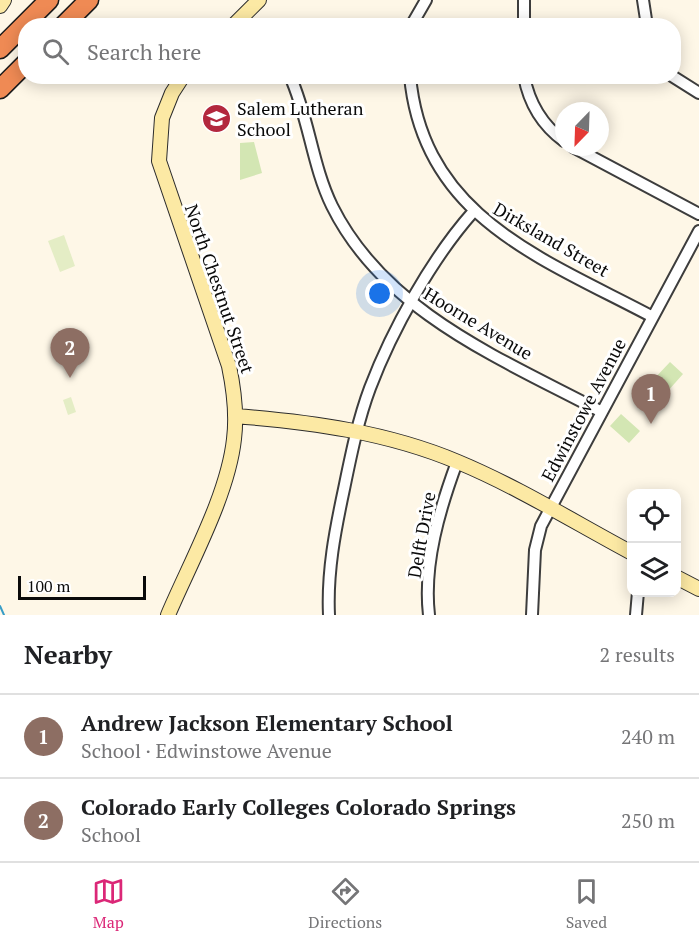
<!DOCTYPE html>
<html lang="en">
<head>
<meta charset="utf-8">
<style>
	:root { --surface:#fff; --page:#f6f6f6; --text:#202124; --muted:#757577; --line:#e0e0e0; --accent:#db2777 }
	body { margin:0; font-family:"PT Serif",serif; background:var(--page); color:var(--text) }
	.controls { position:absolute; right:18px; bottom:18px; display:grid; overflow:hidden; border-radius:12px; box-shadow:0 3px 15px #0003 }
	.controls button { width:54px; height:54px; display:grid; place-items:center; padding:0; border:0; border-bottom:2px solid var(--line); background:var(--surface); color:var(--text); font:30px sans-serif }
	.compass { position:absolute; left:555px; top:102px; width:54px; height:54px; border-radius:50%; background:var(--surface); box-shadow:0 3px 15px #0003; rotate:203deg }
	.scale { position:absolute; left:18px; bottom:15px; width:128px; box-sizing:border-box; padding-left:6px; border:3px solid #0a0a0a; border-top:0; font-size:16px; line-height:21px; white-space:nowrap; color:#0a0a0a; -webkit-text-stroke:4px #fff; paint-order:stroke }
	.you { position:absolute; left:380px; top:294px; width:21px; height:21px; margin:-15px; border:4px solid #fff; border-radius:50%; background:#1a73e8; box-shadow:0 0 0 9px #1a73e833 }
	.badge { display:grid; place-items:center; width:39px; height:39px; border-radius:50%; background:var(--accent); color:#fff; font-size:20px; font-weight:700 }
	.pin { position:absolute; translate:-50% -50px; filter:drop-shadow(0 2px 3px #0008) }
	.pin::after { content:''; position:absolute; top:32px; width:21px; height:18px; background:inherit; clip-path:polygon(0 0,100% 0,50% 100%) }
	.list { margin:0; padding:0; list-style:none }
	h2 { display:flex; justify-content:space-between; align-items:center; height:78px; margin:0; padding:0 24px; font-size:26px }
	h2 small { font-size:20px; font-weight:400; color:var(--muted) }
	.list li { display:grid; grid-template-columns:39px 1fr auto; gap:18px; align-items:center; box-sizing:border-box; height:84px; padding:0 24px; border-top:2px solid var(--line) }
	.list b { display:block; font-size:22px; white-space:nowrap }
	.list p { margin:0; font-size:20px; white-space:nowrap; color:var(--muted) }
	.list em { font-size:20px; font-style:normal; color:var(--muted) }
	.icon { flex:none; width:33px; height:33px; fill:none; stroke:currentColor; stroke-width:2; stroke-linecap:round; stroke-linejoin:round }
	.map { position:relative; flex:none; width:699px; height:615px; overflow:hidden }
	.search { position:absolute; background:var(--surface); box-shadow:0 3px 15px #0003; left:18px; right:18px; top:18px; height:66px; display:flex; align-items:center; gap:15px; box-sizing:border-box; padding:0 21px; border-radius:24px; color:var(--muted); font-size:22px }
	.sheet { height:246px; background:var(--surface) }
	nav { display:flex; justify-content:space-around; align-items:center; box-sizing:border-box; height:84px; border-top:2px solid var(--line); background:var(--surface); font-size:16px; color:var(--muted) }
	nav a { display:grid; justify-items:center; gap:3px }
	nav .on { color:var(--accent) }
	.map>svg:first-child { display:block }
	.green { fill:#d3e6b3 }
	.pitch { fill:#e4edc5 }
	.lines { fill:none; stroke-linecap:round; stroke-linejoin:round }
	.stream { stroke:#389dc7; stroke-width:2 }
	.street-casing { stroke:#3d3d3d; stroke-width:14 }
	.secondary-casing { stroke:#2c2c2c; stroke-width:16 }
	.highway-casing { stroke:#1b1b1b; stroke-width:21 }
	.street { stroke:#fff; stroke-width:10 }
	.secondary { stroke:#fce9a4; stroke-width:14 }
	.highway { stroke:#ef8a54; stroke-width:18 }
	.labels { text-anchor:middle; stroke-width:6; stroke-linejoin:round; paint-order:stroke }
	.poi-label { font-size:18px; fill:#0a0a0a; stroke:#fff; text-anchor:start }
	.street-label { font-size:18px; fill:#0a0a0a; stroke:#fff }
</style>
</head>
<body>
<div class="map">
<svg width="699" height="615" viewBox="0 0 699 615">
	<rect width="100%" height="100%" fill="#fef7e7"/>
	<path class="green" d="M254,142L262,173L240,180V143Z
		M670,362L683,374L667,392L653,380Z
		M621,414L640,431L629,443L610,426Z"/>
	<path class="pitch" d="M64,235L75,266L60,272L48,241Z
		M71,397L76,412L68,415L63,400Z"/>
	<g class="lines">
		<path class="stream" d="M0,606L4,615"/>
		<defs>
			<path id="street" d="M643,0L647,26
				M411,26L426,0
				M524,26V0
				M290,76C309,118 312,165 332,206C385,313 502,359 602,412
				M410,76C423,218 544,259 653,317
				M524,76C529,103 542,125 564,141
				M672,76L699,93
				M573,147L699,214
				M329,615C327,572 335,531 344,489C351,455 358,420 370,388C392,330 432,258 473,212
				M429,615C423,564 440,508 457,462
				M532,615L535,550L541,526L699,231
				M636,615L638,592"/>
			<path id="secondary" d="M0,6L4,0
				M233,26L259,0
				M235,416C311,422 387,432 458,462C518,487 574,522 632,553
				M676,577L699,589
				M168,615C190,563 228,495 234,439C237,415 234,390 229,366L159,161L162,118L172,93L183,76"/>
			<path id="highway" d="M63,26L89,0
				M0,49L49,0
				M0,89L26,63"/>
		</defs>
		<use href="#street" class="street-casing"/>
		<use href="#secondary" class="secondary-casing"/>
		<use href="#highway" class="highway-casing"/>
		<use href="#street" class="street"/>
		<use href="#secondary" class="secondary"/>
		<use href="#highway" class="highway"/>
	</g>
	<defs>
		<symbol id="school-disc" viewBox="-11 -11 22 22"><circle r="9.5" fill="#b3283e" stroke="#fff"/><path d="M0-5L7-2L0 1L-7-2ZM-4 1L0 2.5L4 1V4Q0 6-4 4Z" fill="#fff"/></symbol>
	</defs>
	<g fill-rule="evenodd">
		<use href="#school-disc" x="200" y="102" width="33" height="33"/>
	</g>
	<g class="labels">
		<g class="poi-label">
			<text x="237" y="115">Salem Lutheran<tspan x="237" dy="21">School</tspan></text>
		</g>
		<g class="street-label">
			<text transform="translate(551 240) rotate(30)" y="6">Dirksland Street</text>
			<text transform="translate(219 289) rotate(71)" y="6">North Chestnut Street</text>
			<text transform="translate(478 324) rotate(31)" y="6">Hoorne Avenue</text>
			<text transform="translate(584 410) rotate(-62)" y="6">Edwinstowe Avenue</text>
			<text transform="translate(422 535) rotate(-80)" y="6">Delft Drive</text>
		</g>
	</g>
</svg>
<div class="controls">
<button><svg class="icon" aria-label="locate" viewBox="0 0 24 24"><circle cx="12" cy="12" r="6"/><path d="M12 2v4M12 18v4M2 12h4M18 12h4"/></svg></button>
<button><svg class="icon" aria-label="layers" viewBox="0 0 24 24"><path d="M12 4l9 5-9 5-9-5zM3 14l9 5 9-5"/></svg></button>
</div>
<svg class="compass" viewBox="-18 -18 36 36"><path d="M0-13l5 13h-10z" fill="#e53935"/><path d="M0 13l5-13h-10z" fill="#757577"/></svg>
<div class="scale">100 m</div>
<div class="you"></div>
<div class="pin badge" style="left:651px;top:424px;background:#8d6e63">1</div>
<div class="pin badge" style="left:70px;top:378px;background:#8d6e63">2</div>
<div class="search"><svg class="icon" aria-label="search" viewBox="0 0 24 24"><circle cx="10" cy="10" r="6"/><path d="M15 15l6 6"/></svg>Search here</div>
</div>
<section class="sheet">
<h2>Nearby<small>2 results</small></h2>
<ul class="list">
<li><span class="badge" style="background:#8d6e63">1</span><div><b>Andrew Jackson Elementary School</b><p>School · Edwinstowe Avenue</p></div><em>240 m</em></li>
<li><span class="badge" style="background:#8d6e63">2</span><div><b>Colorado Early Colleges Colorado Springs</b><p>School</p></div><em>250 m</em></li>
</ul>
</section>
<nav>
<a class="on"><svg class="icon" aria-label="map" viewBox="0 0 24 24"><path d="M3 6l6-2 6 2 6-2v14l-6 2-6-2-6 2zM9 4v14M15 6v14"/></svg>Map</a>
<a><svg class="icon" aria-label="directions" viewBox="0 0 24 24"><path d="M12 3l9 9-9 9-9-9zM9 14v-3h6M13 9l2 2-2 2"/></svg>Directions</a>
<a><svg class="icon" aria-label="saved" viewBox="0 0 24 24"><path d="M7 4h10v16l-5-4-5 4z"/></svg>Saved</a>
</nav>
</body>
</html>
